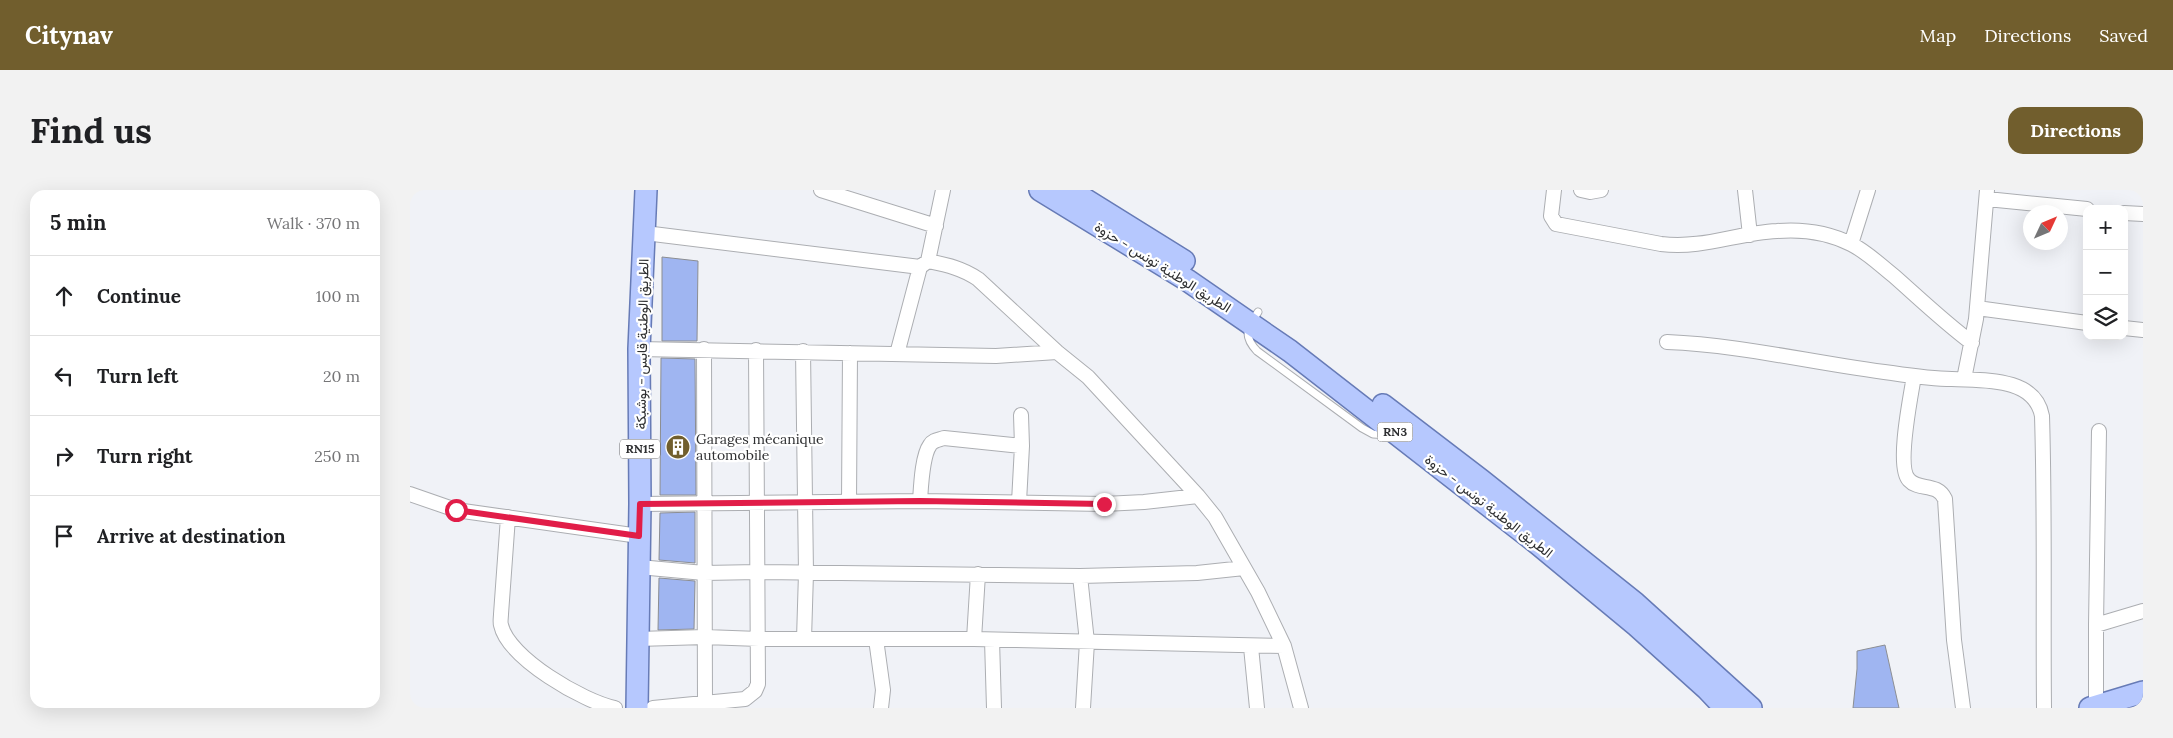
<!DOCTYPE html>
<html lang="en">
<head>
<meta charset="utf-8">
<style>
	:root { --surface:#fff; --page:#f2f2f2; --text:#202124; --muted:#757577; --line:#e0e0e0; --accent:#715e2d }
	body { margin:0; font-family:Lora,Vazirmatn,serif; background:var(--page); color:var(--text) }
	.controls { position:absolute; right:15px; top:15px; display:grid; overflow:hidden; border-radius:10px; box-shadow:0 5px 20px #0002 }
	.controls button { width:45px; height:45px; display:grid; place-items:center; padding:0; border:0; border-bottom:1px solid var(--line); background:var(--surface); color:var(--text); font:25px sans-serif }
	.compass { position:absolute; left:1613px; top:15px; width:45px; height:45px; border-radius:50%; background:var(--surface); box-shadow:0 5px 20px #0002; rotate:46deg }
	.stop { position:absolute; width:15px; height:15px; margin:-11px; border:4px solid #e11d48; border-radius:50%; background:#fff }
	.stop.end { background:#e11d48; border-color:#fff; box-shadow:0 1px 5px #0008 }
	.list { margin:0; padding:0; list-style:none }
	h2 { display:flex; justify-content:space-between; align-items:center; height:65px; margin:0; padding:0 20px; font-size:21px }
	h2 small { font-size:16px; font-weight:400; color:var(--muted) }
	.list li { display:grid; grid-template-columns:32px 1fr auto; gap:15px; align-items:center; box-sizing:border-box; height:80px; padding:0 20px; border-top:1px solid var(--line) }
	.list b { display:block; font-size:19px; white-space:nowrap }
	.list em { font-size:16px; font-style:normal; color:var(--muted) }
	.icon { flex:none; width:28px; height:28px; fill:none; stroke:currentColor; stroke-width:2; stroke-linecap:round; stroke-linejoin:round }
	.map { position:relative; flex:none; width:1733px; height:518px; overflow:hidden; border-radius:15px }
	header { display:flex; align-items:center; gap:30px; box-sizing:border-box; height:70px; padding:0 25px; background:var(--accent); color:#fff }
	header strong { font-size:24px }
	nav { display:flex; gap:28px; margin-inline-start:auto; font-size:18px }
	.intro { display:flex; align-items:center; justify-content:space-between; box-sizing:border-box; height:120px; padding:0 30px }
	h1 { margin:0; font-size:35px }
	.button { padding:12px 22px; border-radius:15px; background:var(--accent); color:#fff; font-size:18px; font-weight:700 }
	main { display:flex; gap:30px; padding:0 30px }
	aside { flex:1; background:var(--surface); border-radius:15px; box-shadow:0 5px 20px #0002 }
	.map>svg:first-child { display:block }
	.building { fill:#9fb5f1; stroke:#8c8e92 }
	.lines { fill:none; stroke-linecap:round; stroke-linejoin:round }
	.service-casing { stroke:#acaeb2; stroke-width:9 }
	.minor-casing { stroke:#acaeb2; stroke-width:16 }
	.primary-casing { stroke:#677bb6; stroke-width:24 }
	.service { stroke:#fff; stroke-width:7 }
	.minor { stroke:#fff; stroke-width:14 }
	.primary { stroke:#b6c8fe; stroke-width:21 }
	.route { stroke:#e11d48; stroke-width:6 }
	.labels { text-anchor:middle; stroke-width:4.5; stroke-linejoin:round; paint-order:stroke }
	.shield { fill:#fff; stroke:#6d6d6f; stroke-width:1 }
	.shield-label { font-size:12px; font-weight:bold; fill:#2e2f31 }
	.street-label { font-size:14px; fill:#2e2f31; stroke:#fff }
	.poi-label { font-size:14px; fill:#2e2f31; stroke:#fff; text-anchor:start }
</style>
</head>
<body>
<header>
<strong>Citynav</strong>
<nav><a>Map</a><a>Directions</a><a>Saved</a></nav>
</header>
<div class="intro"><h1>Find us</h1><a class="button">Directions</a></div>
<main>
<aside>
<h2>5 min<small>Walk · 370 m</small></h2>
<ul class="list">
<li><svg class="icon" aria-label="ahead" viewBox="0 0 24 24"><path d="M12 20V5M6 11l6-6 6 6"/></svg><div><b>Continue</b></div><em>100 m</em></li>
<li><svg class="icon" aria-label="left" viewBox="0 0 24 24"><path d="M17 20v-9H6M10 6l-5 5 5 5"/></svg><div><b>Turn left</b></div><em>20 m</em></li>
<li><svg class="icon" aria-label="right" viewBox="0 0 24 24"><path d="M7 20v-9h11M14 6l5 5-5 5"/></svg><div><b>Turn right</b></div><em>250 m</em></li>
<li><svg class="icon" aria-label="arrive" viewBox="0 0 24 24"><path d="M6 21V4h12l-3 4 3 4H6"/></svg><div><b>Arrive at destination</b></div></li>
</ul>
</aside>
<div class="map">
<svg width="1733" height="518" viewBox="0 0 1733 518">
	<rect width="100%" height="100%" fill="#f0f2f7"/>
	<path class="building" d="M252,67L288,71L287,151H252Z
		M251,168L285,169L286,305H250Z
		M285,322V373L249,370L250,323Z
		M249,388L285,391L284,439L248,440Z
		M1475,455L1489,518H1443L1447,479V461Z"/>
	<g class="lines">
		<defs>
			<path id="service" d="M848,122C837,138 833,146 847,161L952,238L963,244L979,245"/>
			<path id="minor" d="M411,0L526,36
				M1144,0L1141,26L1146,34L1251,54C1294,59 1326,43 1367,41C1392,39 1419,43 1441,54C1457,62 1470,75 1484,86C1510,109 1534,132 1562,153
				M1171,0L1180,2L1191,0
				M1335,0L1340,45
				M1577,9L1677,19
				M1714,23L1733,24
				M235,43L510,77L518,71C537,75 552,78 568,89L647,162L678,187L788,306L805,327L848,402L874,456L891,518
				M1441,54L1458,0
				M518,71L533,0
				M1567,118L1677,133
				M1714,138L1733,140
				M1257,152C1333,155 1407,174 1482,183C1502,186 1522,189 1542,189C1562,190 1583,189 1602,195C1618,200 1629,210 1632,226C1635,323 1633,421 1634,518
				M229,159L586,166L647,162
				M294,159L295,513
				M393,161L396,383L394,449
				M487,164L510,77
				M1504,186C1501,205 1486,277 1499,290C1509,301 1527,292 1535,309L1544,450L1553,518
				M1554,189L1566,129L1577,0
				M0,304L46,320L229,346
				M510,311C511,297 512,266 520,255C523,250 528,250 534,248L612,256
				M439,312L440,163
				M609,312L612,256L611,225
				M230,314L510,311L694,314L734,312L788,306
				M98,327L91,424C91,427 90,432 91,435C98,468 174,512 205,518
				M229,377L294,383L348,382L670,386L787,383L834,378
				M670,386L677,452L673,518
				M1686,435L1733,421
				M228,449L295,447L349,449H564L874,456
				M466,449L473,500L471,518
				M564,449L568,384
				M582,450L584,518
				M841,457L847,518
				M1686,516V435L1689,241
				M243,518L335,509L345,501L348,494L346,160"/>
			<path id="primary" d="M630,0L777,90L880,161L1128,354L1227,436L1297,499L1315,518
				M660,0L774,71
				M973,215L1071,290L1225,413L1341,518
				M227,518L230,314L229,159L236,0
				M1680,518L1733,502"/>
		</defs>
		<use href="#service" class="service-casing"/>
		<use href="#minor" class="minor-casing"/>
		<use href="#primary" class="primary-casing"/>
		<use href="#service" class="service"/>
		<use href="#minor" class="minor"/>
		<use href="#primary" class="primary"/>
	</g>
	<g class="lines">
		<path class="route" d="M46,320L229,346L230,314L510,311L694,314"/>
	</g>
	<defs>
		<symbol id="building-disc" viewBox="-11 -11 22 22"><circle r="9.5" fill="#715e2d" stroke="#fff"/><path d="M-4-6H4V6H1V3H-1V6H-4ZM-2.5-4.3h1.7v1.8h-1.7ZM.8-4.3h1.7v1.8H.8ZM-2.5-1h1.7V.8h-1.7ZM.8-1h1.7V.8H.8Z" fill="#fff"/></symbol>
	</defs>
	<g fill-rule="evenodd">
		<use href="#building-disc" x="254" y="243" width="28" height="28"/>
	</g>
	<g class="labels">
		<g class="shield">
			<rect x="967.5" y="232.5" width="35" height="19" rx="4"/>
			<rect x="210" y="249.5" width="40" height="19" rx="4"/>
		</g>
		<g class="shield-label">
			<text x="985" y="246">RN3</text>
			<text x="230" y="263">RN15</text>
		</g>
		<g class="street-label">
			<text transform="translate(753 77) rotate(32)" y="5">الطريق الوطنية تونس - حزوة</text>
			<text transform="translate(232 154) rotate(-89)" y="5">الطريق الوطنية قابس - بوشبكة</text>
			<text transform="translate(1079 316) rotate(38)" y="5">الطريق الوطنية تونس - حزوة</text>
		</g>
		<g class="poi-label">
			<text x="286" y="254">Garages mécanique<tspan x="286" dy="16">automobile</tspan></text>
		</g>
	</g>
</svg>
<div class="controls">
<button>+</button>
<button>−</button>
<button><svg class="icon" aria-label="layers" viewBox="0 0 24 24"><path d="M12 4l9 5-9 5-9-5zM3 14l9 5 9-5"/></svg></button>
</div>
<svg class="compass" viewBox="-18 -18 36 36"><path d="M0-13l5 13h-10z" fill="#e53935"/><path d="M0 13l5-13h-10z" fill="#757577"/></svg>
<div class="stop" style="left:46px;top:320px"></div>
<div class="stop end" style="left:694px;top:314px"></div>
</div>
</main>
</body>
</html>
